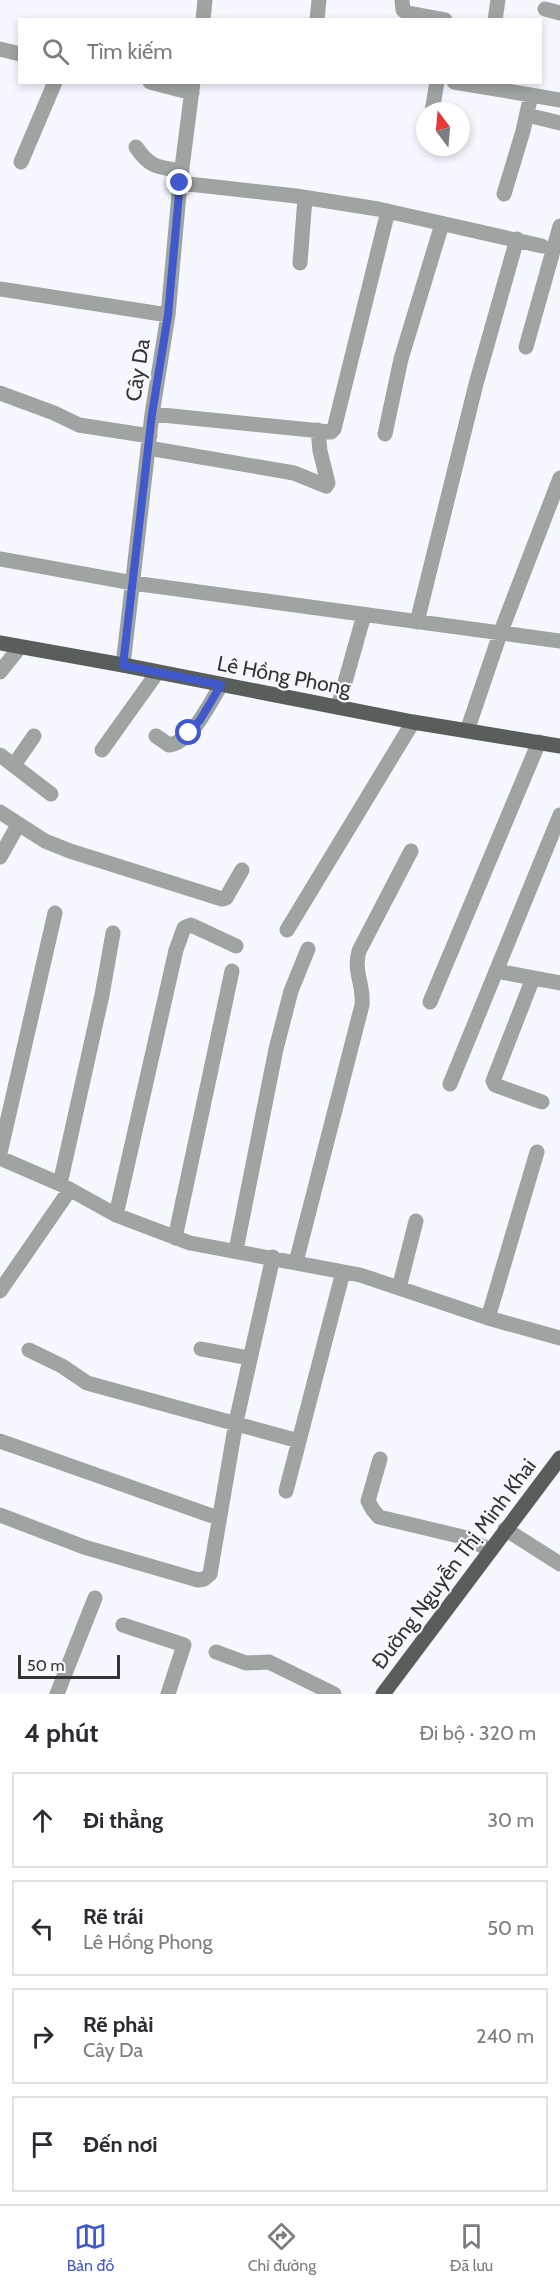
<!DOCTYPE html>
<html lang="vi">
<head>
<meta charset="utf-8">
<style>
	:root { --surface:#fff; --page:#f7f7f7; --text:#2b2b33; --muted:#7c7c81; --line:#e1e1e2; --accent:#4059cc }
	body { margin:0; font-family:Cabin,sans-serif; background:var(--page); color:var(--text) }
	.compass { position:absolute; left:416px; top:102px; width:54px; height:54px; border-radius:50%; background:var(--surface); box-shadow:0 3px 9px #0003; rotate:344deg }
	.scale { position:absolute; left:18px; bottom:15px; width:102px; box-sizing:border-box; padding-left:6px; border:3px solid #343437; border-top:0; font-size:16px; line-height:21px; white-space:nowrap; color:#343437; -webkit-text-stroke:4px #f7f7ff; paint-order:stroke }
	.stop { position:absolute; width:18px; height:18px; margin:-14px; border:4px solid #4059cc; border-radius:50%; background:#fff }
	.stop.end { background:#4059cc; border-color:#fff; box-shadow:0 2px 6px #0008 }
	.list { margin:0; padding:0; list-style:none }
	h2 { display:flex; justify-content:space-between; align-items:center; height:78px; margin:0; padding:0 24px; font-size:26px }
	h2 small { font-size:20px; font-weight:400; color:var(--muted) }
	.list li { display:grid; grid-template-columns:39px 1fr auto; gap:18px; align-items:center; box-sizing:border-box; height:96px; margin:0 12px 12px; padding:0 12px; border:2px solid var(--line); border-radius:0px }
	.list b { display:block; font-size:22px; white-space:nowrap }
	.list p { margin:0; font-size:20px; white-space:nowrap; color:var(--muted) }
	.list em { font-size:20px; font-style:normal; color:var(--muted) }
	.icon { flex:none; width:33px; height:33px; fill:none; stroke:currentColor; stroke-width:2; stroke-linecap:round; stroke-linejoin:round }
	.map { position:relative; flex:none; width:560px; height:1694px; overflow:hidden }
	.search { position:absolute; background:var(--surface); box-shadow:0 3px 9px #0003; left:18px; right:18px; top:18px; height:66px; display:flex; align-items:center; gap:15px; box-sizing:border-box; padding:0 21px; border-radius:0px; color:var(--muted); font-size:22px }
	.sheet { height:510px; background:var(--surface) }
	nav { display:flex; justify-content:space-around; align-items:center; box-sizing:border-box; height:84px; border-top:2px solid var(--line); background:var(--surface); font-size:16px; color:var(--muted) }
	nav a { display:grid; justify-items:center; gap:3px }
	nav .on { color:var(--accent) }
	.map>svg:first-child { display:block }
	.lines { fill:none; stroke-linecap:round; stroke-linejoin:round }
	.minor { stroke:#9fa3a2; stroke-width:15 }
	.major { stroke:#575e5c; stroke-width:15 }
	.route { stroke:#4059cc; stroke-width:8 }
	.labels { text-anchor:middle; stroke-width:4.5; stroke-linejoin:round; paint-order:stroke }
	.street-label { font-size:21px; fill:#343437; stroke:#f7f7ff }
</style>
</head>
<body>
<div class="map">
<svg width="560" height="1694" viewBox="0 0 560 1694">
	<rect width="100%" height="100%" fill="#f7f7ff"/>
	<g class="lines">
		<path class="minor" d="M402,0L403,10L407,13L445,20
			M545,9L560,13
			M203,20L205,0
			M317,20L319,0
			M495,20L498,0
			M0,49L20,54
			M150,82L192,93
			M454,82L560,100
			M432,111L437,82
			M527,115L560,123
			M136,147C150,168 158,167 182,171
			M21,162L55,82
			M180,183L296,196L378,209L542,246
			M504,194L523,131L531,95
			M300,263L305,198
			M0,289L168,315
			M526,347L560,226
			M0,393L54,413L79,425L150,436
			M152,414L331,432L334,429L388,211
			M385,434L401,359L442,224
			M148,448L294,473L326,486L328,483L320,451L318,430
			M0,559L133,583L560,641
			M417,622L476,384L517,239
			M123,665L152,414L168,315L180,183L193,82
			M0,672L20,647
			M338,707L364,615
			M467,731L500,634L560,478
			M156,736L169,745C192,742 210,703 221,685
			M102,750L157,673
			M0,755L51,794
			M14,765L34,736
			M0,812L45,841L70,851L222,899L226,898L242,870
			M0,857L18,825
			M287,930L413,722
			M496,971L560,983
			M533,978L493,1081L495,1085L542,1102
			M430,1002L539,742
			M450,1084L560,815
			M0,1153L55,913
			M0,1158L60,1184L116,1215L190,1243L360,1275L488,1318L560,1338
			M60,1184L102,995L113,933
			M116,1215L176,950L184,928L191,925L236,946
			M175,1238L232,971
			M236,1250L276,1049L291,991L308,949
			M296,1262L362,1005C364,984 353,972 359,951L411,851
			M399,1288L416,1221
			M0,1291L69,1191
			M488,1318L537,1152
			M201,1349L249,1358
			M29,1350L62,1366L87,1383L299,1441
			M0,1441L218,1518
			M380,1459L368,1501L373,1510L379,1517L463,1537L491,1550
			M286,1491L343,1272
			M0,1515L84,1547L198,1580L204,1579L210,1574L236,1422L273,1257
			M505,1529L560,1564
			M123,1625L184,1645L168,1694
			M216,1652L246,1663L269,1662L334,1694
			M57,1694L95,1598"/>
		<path class="major" d="M0,643L123,665L413,722L560,746
			M383,1694L560,1458"/>
	</g>
	<g class="lines">
		<path class="route" d="M180,183L168,315L152,414L123,665L221,685L200,720L189,733"/>
	</g>
	<g class="labels">
		<g class="street-label">
			<text transform="translate(138 370) rotate(-81)" y="7">Cây Da</text>
			<text transform="translate(284 676) rotate(11)" y="7">Lê Hồng Phong</text>
			<text transform="translate(454 1564) rotate(-53)" y="7">Đường Nguyễn Thị Minh Khai</text>
		</g>
	</g>
</svg>
<svg class="compass" viewBox="-18 -18 36 36"><path d="M0-13l5 13h-10z" fill="#e53935"/><path d="M0 13l5-13h-10z" fill="#7c7c81"/></svg>
<div class="scale">50 m</div>
<div class="stop" style="left:189px;top:733px"></div>
<div class="stop end" style="left:180px;top:183px"></div>
<div class="search"><svg class="icon" aria-label="search" viewBox="0 0 24 24"><circle cx="10" cy="10" r="6"/><path d="M15 15l6 6"/></svg>Tìm kiếm</div>
</div>
<section class="sheet">
<h2>4 phút<small>Đi bộ · 320 m</small></h2>
<ul class="list">
<li><svg class="icon" aria-label="ahead" viewBox="0 0 24 24"><path d="M12 20V5M6 11l6-6 6 6"/></svg><div><b>Đi thẳng</b></div><em>30 m</em></li>
<li><svg class="icon" aria-label="left" viewBox="0 0 24 24"><path d="M17 20v-9H6M10 6l-5 5 5 5"/></svg><div><b>Rẽ trái</b><p>Lê Hồng Phong</p></div><em>50 m</em></li>
<li><svg class="icon" aria-label="right" viewBox="0 0 24 24"><path d="M7 20v-9h11M14 6l5 5-5 5"/></svg><div><b>Rẽ phải</b><p>Cây Da</p></div><em>240 m</em></li>
<li><svg class="icon" aria-label="arrive" viewBox="0 0 24 24"><path d="M6 21V4h12l-3 4 3 4H6"/></svg><div><b>Đến nơi</b></div></li>
</ul>
</section>
<nav>
<a class="on"><svg class="icon" aria-label="map" viewBox="0 0 24 24"><path d="M3 6l6-2 6 2 6-2v14l-6 2-6-2-6 2zM9 4v14M15 6v14"/></svg>Bản đồ</a>
<a><svg class="icon" aria-label="directions" viewBox="0 0 24 24"><path d="M12 3l9 9-9 9-9-9zM9 14v-3h6M13 9l2 2-2 2"/></svg>Chỉ đường</a>
<a><svg class="icon" aria-label="saved" viewBox="0 0 24 24"><path d="M7 4h10v16l-5-4-5 4z"/></svg>Đã lưu</a>
</nav>
</body>
</html>
